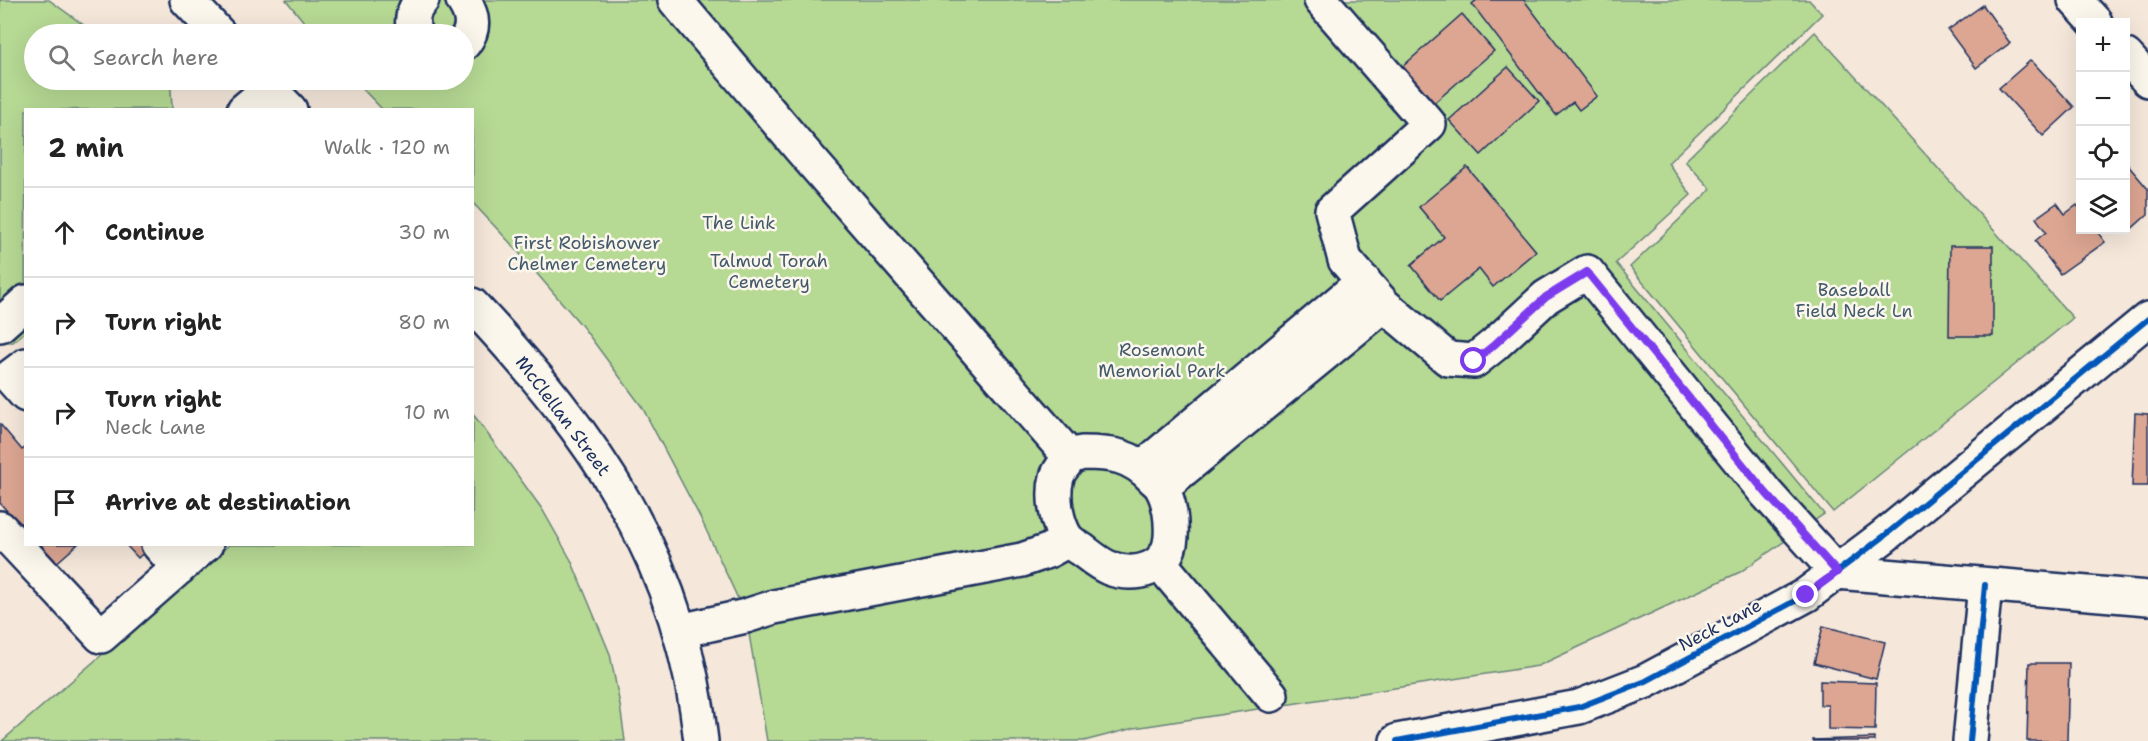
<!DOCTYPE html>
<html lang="en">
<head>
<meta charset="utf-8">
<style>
	:root { --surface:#fff; --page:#f6f6f6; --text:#222; --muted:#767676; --line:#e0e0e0 }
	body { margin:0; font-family:"Shantell Sans",sans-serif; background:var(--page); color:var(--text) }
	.controls { position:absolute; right:18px; top:18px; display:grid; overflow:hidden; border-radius:0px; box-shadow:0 6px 24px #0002 }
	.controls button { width:54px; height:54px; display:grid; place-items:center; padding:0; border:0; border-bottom:2px solid var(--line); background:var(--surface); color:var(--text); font:30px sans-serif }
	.stop { position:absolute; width:18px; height:18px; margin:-14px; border:4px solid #7c3aed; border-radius:50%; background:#fff }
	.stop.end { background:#7c3aed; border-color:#fff; box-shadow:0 2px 6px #0008 }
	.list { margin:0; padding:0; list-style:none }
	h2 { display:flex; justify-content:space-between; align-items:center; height:78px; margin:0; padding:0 24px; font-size:26px }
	h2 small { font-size:20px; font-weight:400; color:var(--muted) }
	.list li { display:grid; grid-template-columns:39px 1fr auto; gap:18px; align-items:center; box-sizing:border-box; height:90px; padding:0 24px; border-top:2px solid var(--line) }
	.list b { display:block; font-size:22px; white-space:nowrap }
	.list p { margin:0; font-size:20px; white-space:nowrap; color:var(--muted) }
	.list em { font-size:20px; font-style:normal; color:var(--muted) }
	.icon { flex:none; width:33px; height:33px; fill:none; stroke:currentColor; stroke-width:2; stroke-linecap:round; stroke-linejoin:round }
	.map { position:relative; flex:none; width:2148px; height:741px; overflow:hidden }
	.search { position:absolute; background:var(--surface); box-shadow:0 6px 24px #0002; left:24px; top:24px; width:450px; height:66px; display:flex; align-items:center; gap:15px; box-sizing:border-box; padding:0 21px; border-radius:33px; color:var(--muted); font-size:22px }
	.panel { position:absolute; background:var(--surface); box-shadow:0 6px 24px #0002; left:24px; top:108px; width:450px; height:438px; border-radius:0px }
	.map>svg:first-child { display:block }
	.green { fill:#b6d994; stroke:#688479; stroke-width:1.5 }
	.building { fill:#dca692; stroke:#1b2f5e; stroke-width:1.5 }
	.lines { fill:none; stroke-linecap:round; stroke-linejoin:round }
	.minor-casing { stroke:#1b2f5e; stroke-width:38 }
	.major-casing { stroke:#1b2f5e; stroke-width:38 }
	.minor { stroke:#fbf7ec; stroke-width:33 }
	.major { stroke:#fbf7ec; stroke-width:33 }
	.cycleway-casing { stroke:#fbf7ec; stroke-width:10 }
	.cycleway { stroke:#0057b8; stroke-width:6 }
	.route { stroke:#7c3aed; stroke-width:8 }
	.labels { text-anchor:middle; stroke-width:5; stroke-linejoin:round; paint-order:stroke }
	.park-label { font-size:18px; fill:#425a6c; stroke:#fbf7ec }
	.street-label { font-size:18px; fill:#1b2f5e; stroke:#fbf7ec }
</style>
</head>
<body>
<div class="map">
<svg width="2148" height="741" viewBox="0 0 2148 741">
	<rect width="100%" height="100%" fill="#f5e7da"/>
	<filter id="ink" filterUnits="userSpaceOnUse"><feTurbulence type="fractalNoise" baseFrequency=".0167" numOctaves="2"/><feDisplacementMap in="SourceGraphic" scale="12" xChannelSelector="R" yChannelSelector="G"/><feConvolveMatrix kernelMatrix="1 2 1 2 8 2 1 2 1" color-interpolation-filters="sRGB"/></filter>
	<g filter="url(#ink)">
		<path class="green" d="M0,0H49L96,34H34V80H158L171,89L172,109L26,110L25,332L13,342H0Z
			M286,0H1809L1822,14L1668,163L1691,195L1616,263L1824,514L1740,572L1538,666L1134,728L1084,741H767L746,616L701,519L642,407L582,326L514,247L473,203L472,110L382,109L354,80H464V34H314Z
			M1815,32L2073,318L1833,512L1630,267L1711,189L1685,161Z
			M473,414L542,509L571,560L610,654L620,705L625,741H2L229,545L472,544Z"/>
		<path class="building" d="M1477,0H1524L1597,96L1579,110L1573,102L1556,115L1472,4Z
			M1983,5L2010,43L1976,68L1948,30Z
			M1462,14L1494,51L1434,103L1402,67Z
			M2031,60L2074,107L2043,136L1999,88Z
			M1508,67L1539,101L1481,155L1449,120Z
			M2126,163L2148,189V214L2128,232L2126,229Z
			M1467,167L1536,251L1493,287L1479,269L1440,301L1411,265L1444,237L1419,207Z
			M2057,203L2065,214L2077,205L2080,209V230H2096L2105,242L2060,274L2035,241L2046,232L2036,218Z
			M1950,246H1993V336H1949Z
			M2135,413L2148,414V486H2132Z
			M0,424L22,450L26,447V533L0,503Z
			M35,544H78L53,566Z
			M125,544H153L138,558Z
			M1823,626L1885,642L1876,679L1814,663Z
			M2029,663H2069L2067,741H2027Z
			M1820,681L1876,683L1875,730L1828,729V705H1820Z
			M1875,738V741H1813V740Z"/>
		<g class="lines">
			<defs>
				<path id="minor" d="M463,0C473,15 475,29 464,43
					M675,0L800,148L1070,457
					M1321,0L1429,124L1332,211L1345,260L1384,305
					M2075,0L2095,22
					M415,34C410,22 413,9 422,0
					M2126,56L2148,80
					M244,110L270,88
					M0,325L26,302
					M26,365L10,377L26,395
					M1082,453C1112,453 1131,455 1153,478C1156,481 1160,484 1162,488C1170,502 1172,522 1171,537C1169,570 1135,578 1109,568C1099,564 1090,556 1082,550C1077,547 1071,543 1067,539C1056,523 1052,495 1057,477C1059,470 1066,463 1070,457Z
					M1143,467L1364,281
					M1162,487L1384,305L1448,359L1474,361L1494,345L1546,297L1587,272L1766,493L1837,572L2148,598
					M0,528L101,636L206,544
					M158,544L179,568
					M1160,563L1271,695
					M680,631L746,616L774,607L1022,560L1048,551L1068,540
					M1397,741L1579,707L1646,681L1806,595L1883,537L2148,319
					M1970,741L1985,585"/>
				<path id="major" d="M187,0L219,34
					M261,80L290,110
					M472,305C594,435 682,559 701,741"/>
			</defs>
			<use href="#minor" class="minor-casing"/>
			<use href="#major" class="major-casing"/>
			<use href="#minor" class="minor"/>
			<use href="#major" class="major"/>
			<defs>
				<path id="cycleway" d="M1397,741L1579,707L1646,681L1806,595L1883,537L2148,319
					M1970,741L1985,585"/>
			</defs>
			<use href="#cycleway" class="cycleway-casing"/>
			<use href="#cycleway" class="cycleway"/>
		</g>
	</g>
	<g class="lines" filter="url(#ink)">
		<path class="route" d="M1474,361L1494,345L1546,297L1587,272L1766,493L1837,572L1806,595"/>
	</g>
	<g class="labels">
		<g class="park-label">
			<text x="739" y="229">The Link</text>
			<text x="587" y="249">First Robishower<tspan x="587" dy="21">Chelmer Cemetery</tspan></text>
			<text x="769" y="267">Talmud Torah<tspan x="769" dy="21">Cemetery</tspan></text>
			<text x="1854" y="296">Baseball<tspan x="1854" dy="21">Field Neck Ln</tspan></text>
			<text x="1162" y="356">Rosemont<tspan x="1162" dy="21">Memorial Park</tspan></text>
		</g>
		<g class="street-label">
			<text transform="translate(563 416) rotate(53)" y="6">McClellan Street</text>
			<text transform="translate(1720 625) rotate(-28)" y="6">Neck Lane</text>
		</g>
	</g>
</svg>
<div class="controls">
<button>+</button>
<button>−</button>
<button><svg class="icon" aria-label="locate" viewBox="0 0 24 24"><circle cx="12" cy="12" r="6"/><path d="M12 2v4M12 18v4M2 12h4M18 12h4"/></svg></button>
<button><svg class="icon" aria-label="layers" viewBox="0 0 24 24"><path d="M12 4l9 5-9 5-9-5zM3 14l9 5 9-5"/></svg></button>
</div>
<div class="stop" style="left:1474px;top:361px"></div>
<div class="stop end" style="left:1806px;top:595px"></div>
<div class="search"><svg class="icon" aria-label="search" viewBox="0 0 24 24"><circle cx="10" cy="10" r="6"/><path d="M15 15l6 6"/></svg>Search here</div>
<section class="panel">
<h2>2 min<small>Walk · 120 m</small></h2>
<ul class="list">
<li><svg class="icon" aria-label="ahead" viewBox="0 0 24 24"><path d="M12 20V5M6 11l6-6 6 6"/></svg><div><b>Continue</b></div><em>30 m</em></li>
<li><svg class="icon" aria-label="right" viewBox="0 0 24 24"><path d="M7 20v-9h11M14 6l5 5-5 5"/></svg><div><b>Turn right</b></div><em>80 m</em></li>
<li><svg class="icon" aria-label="right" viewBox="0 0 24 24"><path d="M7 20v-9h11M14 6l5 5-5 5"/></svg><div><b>Turn right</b><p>Neck Lane</p></div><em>10 m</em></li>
<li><svg class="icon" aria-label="arrive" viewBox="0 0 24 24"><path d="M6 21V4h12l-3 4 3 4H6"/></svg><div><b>Arrive at destination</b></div></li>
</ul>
</section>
</div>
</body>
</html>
